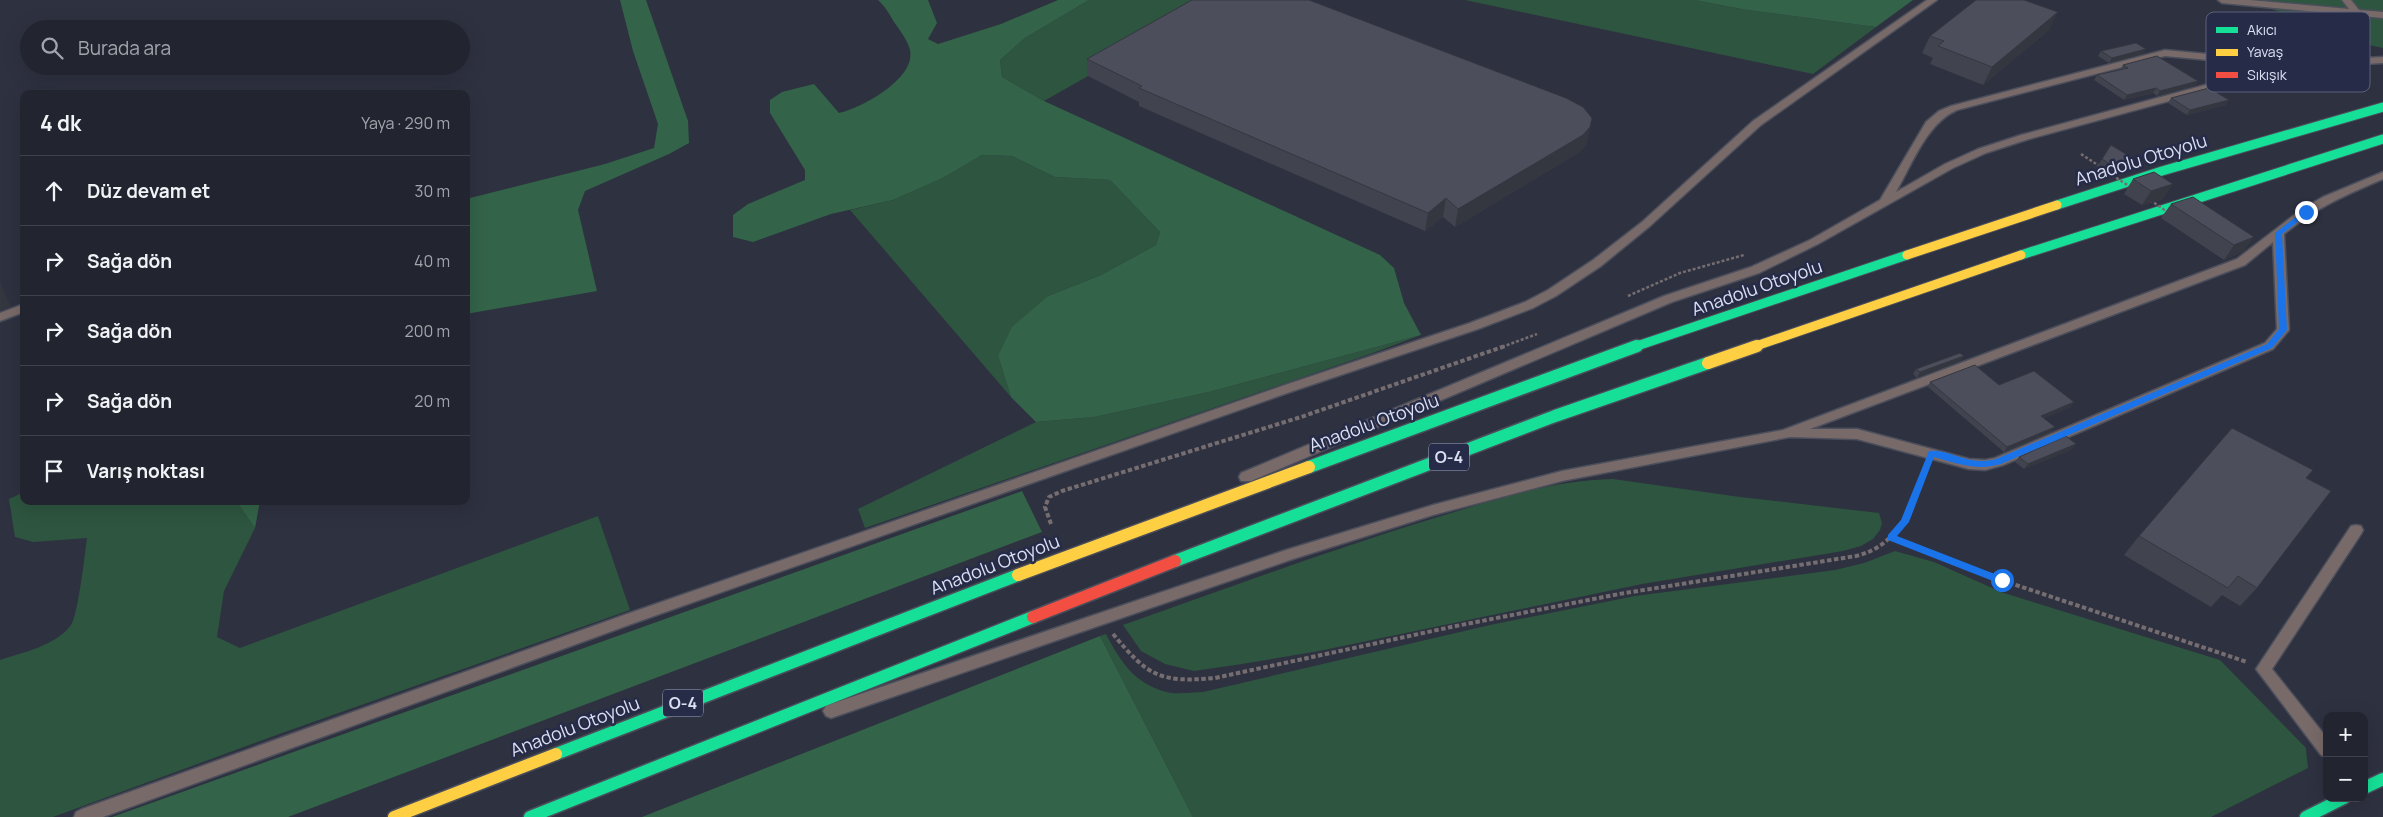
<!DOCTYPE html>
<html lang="tr">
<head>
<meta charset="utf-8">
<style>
	:root { --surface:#222530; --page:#2a2d38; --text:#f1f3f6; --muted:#a2a5ab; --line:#3f424c }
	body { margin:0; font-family:Manrope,sans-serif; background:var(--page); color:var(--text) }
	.controls { position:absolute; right:15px; bottom:15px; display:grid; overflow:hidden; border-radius:10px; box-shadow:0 5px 20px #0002 }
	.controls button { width:45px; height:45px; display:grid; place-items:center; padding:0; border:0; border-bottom:1px solid var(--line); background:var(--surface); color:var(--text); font:25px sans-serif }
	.stop { position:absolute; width:15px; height:15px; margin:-11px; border:4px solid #1a73e8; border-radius:50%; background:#fff }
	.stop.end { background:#1a73e8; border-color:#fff; box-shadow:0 1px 5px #0008 }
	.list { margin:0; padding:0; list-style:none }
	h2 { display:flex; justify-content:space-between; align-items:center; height:65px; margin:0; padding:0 20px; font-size:21px }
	h2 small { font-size:16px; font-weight:400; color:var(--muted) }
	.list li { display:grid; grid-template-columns:32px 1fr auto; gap:15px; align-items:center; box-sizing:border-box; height:70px; padding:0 20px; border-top:1px solid var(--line) }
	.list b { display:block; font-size:19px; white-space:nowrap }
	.list em { font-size:16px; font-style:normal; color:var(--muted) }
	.icon { flex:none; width:28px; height:28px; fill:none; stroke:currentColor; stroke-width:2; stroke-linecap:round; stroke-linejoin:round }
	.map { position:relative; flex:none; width:2383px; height:817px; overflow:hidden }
	.search { position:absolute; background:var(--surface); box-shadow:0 5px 20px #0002; left:20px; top:20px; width:450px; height:55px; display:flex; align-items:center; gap:12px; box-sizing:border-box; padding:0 18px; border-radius:28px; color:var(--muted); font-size:19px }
	.panel { position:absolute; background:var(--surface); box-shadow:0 5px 20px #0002; left:20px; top:90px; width:450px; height:415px; border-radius:10px }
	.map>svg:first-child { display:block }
	.green { fill:#2d553f }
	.forest { fill:#336348 }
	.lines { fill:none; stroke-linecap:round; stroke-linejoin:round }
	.lane-casing { stroke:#4b4e5b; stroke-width:3 }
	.fast-far1-casing { stroke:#4b4e5b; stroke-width:11 }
	.fast-casing { stroke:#4b4e5b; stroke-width:15 }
	.slow-far1-casing { stroke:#4b4e5b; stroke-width:11 }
	.slow-casing { stroke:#4b4e5b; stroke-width:15 }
	.jam-casing { stroke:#4b4e5b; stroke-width:15 }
	.path-far1 { stroke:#756d70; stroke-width:2.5; stroke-dasharray:3 2; stroke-linecap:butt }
	.path { stroke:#756d70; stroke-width:4; stroke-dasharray:4.5 2.5; stroke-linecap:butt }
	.lane { fill:#786a69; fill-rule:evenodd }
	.fast-far1 { stroke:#16e098; stroke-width:9 }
	.fast { stroke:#16e098; stroke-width:12 }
	.slow-far1 { stroke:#ffcf43; stroke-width:9 }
	.slow { stroke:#ffcf43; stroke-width:12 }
	.jam { stroke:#f24e42; stroke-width:12 }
	.path-bridge { stroke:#756d70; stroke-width:2.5; stroke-dasharray:3 2; stroke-linecap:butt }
	.wall { fill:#41434e }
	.shaded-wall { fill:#353740 }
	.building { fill:#4c4e5b; stroke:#353740 }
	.route { fill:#1a73e8 }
	.labels { text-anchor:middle; stroke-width:5; stroke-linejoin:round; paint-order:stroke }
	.shield { fill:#262b48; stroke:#a5aabf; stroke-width:1 }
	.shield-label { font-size:16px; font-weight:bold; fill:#dbe0f2 }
	.street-label { font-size:18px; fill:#dbe0f2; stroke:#262b48 }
	.key { fill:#262b48; stroke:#5c617b; stroke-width:1 }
	.key-label { font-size:14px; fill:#dbe0f2 }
</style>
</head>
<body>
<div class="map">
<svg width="2383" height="817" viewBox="0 0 2383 817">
	<rect width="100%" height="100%" fill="#2e3140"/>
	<path class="green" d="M1089,0H1222L1044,101L1002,77L1000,60L1025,38Z
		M1465,0H1694L1747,10L1876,27L1813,74Z
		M2251,0H2383V48L2345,40Z
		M982,155L1012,156L1055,177L1110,180L1160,232L1156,245L1101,275L1048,296L998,356L1011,397L850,210L893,200L943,178Z
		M1421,335L1373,353L865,528L858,509L1036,422L1094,417L1209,392Z
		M1613,479L1740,497L1879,513L1882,523L1880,530L1873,539L1861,546L1843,551L1642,584L1319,651L1242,664L1194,671L1165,664L1141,651L1123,625C1224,589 1325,552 1428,520C1489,502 1549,480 1613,479Z
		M24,492V501H236L255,528L224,591L217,637L240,648L598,516L630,610L282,733L53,817H0V660C24,652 55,646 71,625C78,615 85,553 87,538L33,542L15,537L9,499Z
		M1895,551L1934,562L2001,592L2220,660L2306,748L2308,768L2211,817H1193L1100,636L1106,634C1121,663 1137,687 1172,693C1182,694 1193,692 1203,692L1490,625L1635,596L1835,570L1864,563Z"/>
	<path class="forest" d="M620,0H646L688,121L689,143L669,154L585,191L578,210L597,291L466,314V199L605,164L654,148L658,124L633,51Z
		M878,0H928L937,23L928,39L938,44L1001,24L1058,0H1089L1025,38L1000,60L1002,77L1044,101L1380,255L1394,268L1404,303L1421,335L1209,392L1094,417L1036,422L1011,397L998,356L1012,327L1048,296L1101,275L1156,245L1160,232L1110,180L1055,177L1012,156L982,155L943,178L893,200L831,214L753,242L733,237V215L748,204L805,180V170L770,113V100L782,92L814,84L839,113C861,108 916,79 910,50C908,41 899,29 894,22C890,15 885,6 878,0Z
		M1694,0H1913L1876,27L1747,10Z
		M1022,491L1042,532L288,817H112Z
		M236,501H260L255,528Z
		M1100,636L1193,817H642Z"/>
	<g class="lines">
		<defs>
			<path id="lane" d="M1927,0H1937L1761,125L1650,226L1601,266L1556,296L1533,308L1478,329L1293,391L637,622L103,817H74L76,812L82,809L627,614L1285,385L1470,323L1525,302L1548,290L1593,260L1642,222L1753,121Z
				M2218,0H2250L2349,9L2342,0H2351L2359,10L2383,12V18L2222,3Z
				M2165,50L2291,62L2383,57V63L2291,68L2029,139L1986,153L1953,168L1818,244L1759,273L1672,302L1251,481H1241L1239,477L1241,473L1664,296L1751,267L1810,240L1880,200L1926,122L1939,111L1951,106ZM2165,56L2275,66L2021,135L1978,149L1945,164L1896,192C1912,164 1927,123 1957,110Z
				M2383,172V179C2343,196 2318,207 2284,234L2289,330L2273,349L2003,465L1985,470L1969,469L1857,439L1790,437L1562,481L1433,515L1293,559L831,718L826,716L823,711L826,706L831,704L1286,550L1433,505L1562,471L1783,430L2237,259L2302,209L2323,197ZM2273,242L2277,329L2265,343L1995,458L1985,460L1969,459L1857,429H1810L2245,265Z
				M24,304V312L0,321V313Z
				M2356,525L2361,526L2363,530L2361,534L2272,669L2327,738V757L2321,755L2256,669L2351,526Z"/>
			<path id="fast-far1" d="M2057,205L2162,171L2383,107
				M2021,255L2383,139
				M1634,347L1907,255"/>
			<path id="fast" d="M1309,467L1637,346
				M1175,561L1555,416L1708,363
				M556,754L1018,575
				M2364,788L2383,779
				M530,817L1033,617
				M2306,817L2344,798"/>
			<path id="slow-far1" d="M1907,255L2057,205
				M1753,347L2021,255"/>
			<path id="slow" d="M1708,363L1757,346
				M1018,575L1309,467
				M394,817L556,754"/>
			<path id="jam" d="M1033,617L1175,561"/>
		</defs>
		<use href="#lane" class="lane-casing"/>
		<use href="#fast-far1" class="fast-far1-casing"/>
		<use href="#fast" class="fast-casing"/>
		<use href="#slow-far1" class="slow-far1-casing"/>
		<use href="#slow" class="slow-casing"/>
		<use href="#jam" class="jam-casing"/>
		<path class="path-far1" d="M1628,296L1680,273L1744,255
			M1502,347L1537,334"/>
		<path class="path" d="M1051,524L1045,507L1049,497L1062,491L1301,417L1505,346
			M1891,538L2001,580L2247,662
			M1113,634C1148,676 1159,683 1215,678L1451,627L1619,594L1856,556C1899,546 1912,506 1926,469"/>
		<use href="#lane" class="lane"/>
		<use href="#fast-far1" class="fast-far1"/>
		<use href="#fast" class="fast"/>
		<use href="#slow-far1" class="slow-far1"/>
		<use href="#slow" class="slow"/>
		<use href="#jam" class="jam"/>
		<path class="path-bridge" d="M2081,154L2101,167
			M2112,175L2132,188
			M2150,200L2169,213"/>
	</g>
	<path class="wall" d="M2049,30L1983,85L1930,64L1933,58L1922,53L1930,36Z
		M2101,51L2143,54L2109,63L2098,56Z
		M1087,59L1590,127L1586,145L1578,153L1455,227L1443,217L1425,231L1139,106V102L1088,76Z
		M2123,65L2198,81L2195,86L2157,96L2153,93L2124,100L2094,80L2097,75L2120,70Z
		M2171,98L2226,105L2187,115L2168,103Z
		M2102,159H2134L2125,174L2104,180L2093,173Z
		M2133,179L2163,199L2142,205L2124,194Z
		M2171,204L2244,251L2224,260L2161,218Z
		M1961,361L1917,378L1913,374L1916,369Z
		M1930,382L1999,385L2071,407L2044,418L2051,432L2004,452L1928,387Z
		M2073,449L2024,469L2015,462L2019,457Z
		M2306,478L2257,588L2240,606L2222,595L2211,607L2124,555L2139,536Z"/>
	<path class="shaded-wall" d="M2058,12L2049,30L1983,85L1992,67Z
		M2146,49L2143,54L2109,63L2112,58Z
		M2198,81L2195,86L2157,96L2160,91Z
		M2156,88L2153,93L2124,100L2127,95Z
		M2229,100L2226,105L2187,115L2190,110Z
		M1590,127L1586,145L1578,153L1455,227L1458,209Z
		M2134,159L2125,174L2104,180L2113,166Z
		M2173,184L2163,199L2142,205L2151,191Z
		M1446,198L1443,217L1425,231L1428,213Z
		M2254,237L2244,251L2224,260L2234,245Z
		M0,282L11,307L0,311Z
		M1964,356L1961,361L1917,378L1920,372Z
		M2074,402L2071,407L2038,421L2041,416Z
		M2055,427L2051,432L2004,452L2007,447Z
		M2076,444L2073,449L2024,469L2028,464Z"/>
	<path class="building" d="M1192,0H1309L1566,98L1583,107L1592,118L1590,127L1583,135L1458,209L1446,198L1428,213L1139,88L1142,86L1087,59Z
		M1976,0H2024L2058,12L1992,67L1938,46L1944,41L1930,36Z
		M2136,43L2146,49L2112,58L2101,51Z
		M2157,56L2198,81L2160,91L2156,88L2127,95L2097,75L2128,68L2123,65Z
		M2209,88L2229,100L2190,110L2171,98Z
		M2111,145L2134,159L2113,166L2102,159Z
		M2154,172L2173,184L2151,191L2133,179Z
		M2193,197L2254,237L2234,245L2171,204Z
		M1960,353L1964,356L1920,372L1916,369Z
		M1975,365L1999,385L2034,371L2074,402L2041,416L2055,427L2007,447L1930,382Z
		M2232,428L2313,470L2306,478L2331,491L2257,588L2238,576L2228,588L2139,536Z
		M2066,436L2076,444L2028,464L2019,457Z"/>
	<path class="route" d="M2306,209L2310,212L2309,213L2282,234L2287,330L2272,348L2001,464C1977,471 1958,464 1934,457L1909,522L1897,536L2005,578V583H1998L1888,540V535L1901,520L1929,451C1949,448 1968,467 1996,459L2267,344L2279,329L2275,233Z"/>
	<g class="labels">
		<g class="shield">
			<rect x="1429" y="443.5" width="40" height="27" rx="4"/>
			<rect x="663" y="689.5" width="40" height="27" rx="4"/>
		</g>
		<g class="shield-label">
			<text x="1449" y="463">O-4</text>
			<text x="683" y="709">O-4</text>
		</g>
		<g class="street-label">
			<text transform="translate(2141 160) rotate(-17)" y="6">Anadolu Otoyolu</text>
			<text transform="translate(1757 288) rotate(-19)" y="6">Anadolu Otoyolu</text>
			<text transform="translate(1374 423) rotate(-20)" y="6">Anadolu Otoyolu</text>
			<text transform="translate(995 565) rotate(-21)" y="6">Anadolu Otoyolu</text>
			<text transform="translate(575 727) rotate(-21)" y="6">Anadolu Otoyolu</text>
		</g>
	</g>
	<rect x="2206" y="12" width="164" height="80" rx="8" class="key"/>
	<rect x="2216" y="27" width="22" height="6" fill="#16e098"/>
	<rect x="2216" y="49" width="22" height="7" fill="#ffcf43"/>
	<rect x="2216" y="72" width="22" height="6" fill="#f24e42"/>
	<g class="key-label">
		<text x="2247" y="35">Akıcı</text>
		<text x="2247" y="57">Yavaş</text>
		<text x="2247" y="80">Sıkışık</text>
	</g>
</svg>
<div class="controls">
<button>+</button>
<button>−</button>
</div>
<div class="stop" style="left:2002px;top:580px"></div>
<div class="stop end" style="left:2306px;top:212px"></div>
<div class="search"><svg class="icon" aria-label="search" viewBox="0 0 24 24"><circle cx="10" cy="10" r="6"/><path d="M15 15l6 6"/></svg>Burada ara</div>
<section class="panel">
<h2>4 dk<small>Yaya · 290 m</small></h2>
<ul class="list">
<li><svg class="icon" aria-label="ahead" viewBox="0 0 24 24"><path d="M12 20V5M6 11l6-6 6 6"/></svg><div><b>Düz devam et</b></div><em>30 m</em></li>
<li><svg class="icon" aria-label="right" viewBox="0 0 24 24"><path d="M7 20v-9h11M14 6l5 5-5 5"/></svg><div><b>Sağa dön</b></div><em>40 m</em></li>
<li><svg class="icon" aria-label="right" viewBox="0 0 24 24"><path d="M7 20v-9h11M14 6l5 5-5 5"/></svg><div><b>Sağa dön</b></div><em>200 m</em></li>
<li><svg class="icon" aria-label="right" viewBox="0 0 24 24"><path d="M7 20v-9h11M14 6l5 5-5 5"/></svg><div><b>Sağa dön</b></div><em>20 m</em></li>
<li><svg class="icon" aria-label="arrive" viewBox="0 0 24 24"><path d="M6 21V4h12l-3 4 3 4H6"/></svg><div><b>Varış noktası</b></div></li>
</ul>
</section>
</div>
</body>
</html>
